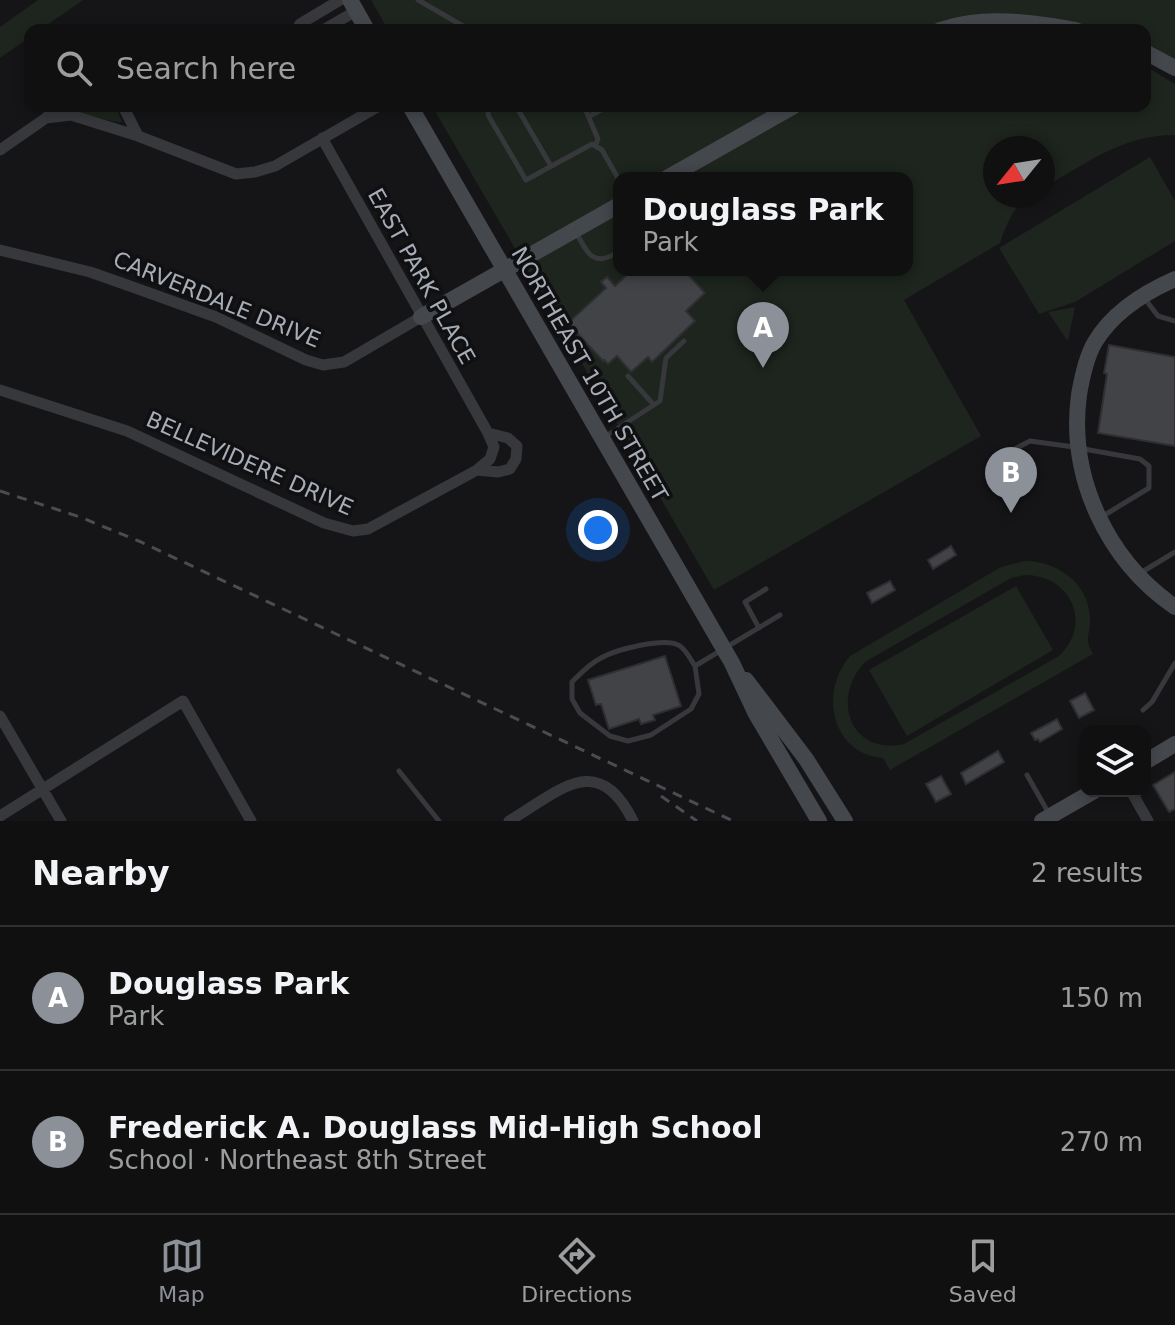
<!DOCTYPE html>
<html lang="en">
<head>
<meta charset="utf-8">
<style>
	:root { --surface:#101011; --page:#1e1e1f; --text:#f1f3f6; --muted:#9c9d9f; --line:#303031; --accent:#8c9099 }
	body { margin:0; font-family:"DejaVu Sans",sans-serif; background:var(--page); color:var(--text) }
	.controls { position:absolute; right:24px; bottom:24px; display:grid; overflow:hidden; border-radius:16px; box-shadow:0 4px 12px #0003 }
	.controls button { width:72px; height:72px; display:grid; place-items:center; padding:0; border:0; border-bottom:2px solid var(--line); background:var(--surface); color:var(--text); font:40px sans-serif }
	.compass { position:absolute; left:983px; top:136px; width:72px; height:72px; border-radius:50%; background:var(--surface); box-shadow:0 4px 12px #0003; rotate:240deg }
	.you { position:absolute; left:598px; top:530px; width:28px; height:28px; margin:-20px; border:6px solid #fff; border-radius:50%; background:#1a73e8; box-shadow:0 0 0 12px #1a73e833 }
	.badge { display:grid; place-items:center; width:52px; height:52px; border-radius:50%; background:var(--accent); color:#fff; font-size:26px; font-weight:700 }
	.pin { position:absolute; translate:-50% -66px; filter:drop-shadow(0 2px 4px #0008) }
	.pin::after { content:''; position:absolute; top:42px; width:28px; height:24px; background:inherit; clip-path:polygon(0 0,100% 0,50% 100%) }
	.popup { position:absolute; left:613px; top:172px; width:300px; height:104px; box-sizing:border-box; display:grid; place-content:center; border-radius:16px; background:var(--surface); filter:drop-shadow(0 2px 6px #0005); font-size:26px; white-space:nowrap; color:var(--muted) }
	.popup b { font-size:30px; color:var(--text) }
	.popup::after { content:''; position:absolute; left:50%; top:100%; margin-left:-16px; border:16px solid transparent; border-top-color:var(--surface) }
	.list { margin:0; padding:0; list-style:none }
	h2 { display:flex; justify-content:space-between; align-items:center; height:104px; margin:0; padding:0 32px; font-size:34px }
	h2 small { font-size:26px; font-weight:400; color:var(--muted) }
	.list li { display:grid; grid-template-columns:52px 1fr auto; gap:24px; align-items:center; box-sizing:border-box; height:144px; padding:0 32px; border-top:2px solid var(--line) }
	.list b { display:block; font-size:30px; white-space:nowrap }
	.list p { margin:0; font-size:26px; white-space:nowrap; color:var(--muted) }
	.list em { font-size:26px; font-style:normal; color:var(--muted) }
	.icon { flex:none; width:44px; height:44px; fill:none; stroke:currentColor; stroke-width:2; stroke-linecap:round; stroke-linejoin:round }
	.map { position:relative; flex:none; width:1175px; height:821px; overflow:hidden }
	.search { position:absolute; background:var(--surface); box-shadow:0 4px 12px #0003; left:24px; right:24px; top:24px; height:88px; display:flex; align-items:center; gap:20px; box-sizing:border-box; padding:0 28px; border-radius:16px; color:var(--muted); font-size:30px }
	.sheet { height:392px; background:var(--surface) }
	nav { display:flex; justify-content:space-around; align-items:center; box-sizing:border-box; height:112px; border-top:2px solid var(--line); background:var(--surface); font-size:22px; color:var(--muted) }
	nav a { display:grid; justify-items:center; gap:4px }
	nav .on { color:var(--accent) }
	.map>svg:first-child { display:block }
	.green { fill:#1d251e; fill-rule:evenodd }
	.building { fill:#414347; stroke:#2f2f33; stroke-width:2 }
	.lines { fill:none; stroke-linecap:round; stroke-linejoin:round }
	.lane { stroke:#36383c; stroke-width:5 }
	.street { stroke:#36383c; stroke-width:11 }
	.secondary { stroke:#44474c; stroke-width:16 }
	.rail { stroke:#494c51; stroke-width:3; stroke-dasharray:10 8; stroke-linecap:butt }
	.labels { text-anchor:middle; stroke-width:7; stroke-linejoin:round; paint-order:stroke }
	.street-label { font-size:22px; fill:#a7adb7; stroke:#101012 }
</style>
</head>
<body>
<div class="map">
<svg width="1175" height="821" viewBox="0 0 1175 821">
	<rect width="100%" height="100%" fill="#151517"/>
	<path class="green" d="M38,0H83L40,30H30V37L0,58V27Z
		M371,0H1175V60L1145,45V30H1104L1045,19L967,15L921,30H388Z
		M1145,66L1175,84V135C1122,135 1087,163 1043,188V148H995V196H1030C1013,206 1006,225 1000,243L904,300L981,436L714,590L432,106H1145ZM619,178H907V270H619Z
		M67,106H116L122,122C113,123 71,111 67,106Z
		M1150,157L1175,201V241L1075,302L1039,314L999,248Z
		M1075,307L1068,340H1067L1048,312Z
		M1025,561C1057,561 1089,583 1090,618C1091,635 1083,637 1093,654L890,770L883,758C831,754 819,692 850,656L1001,567ZM1025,575C1071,575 1093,624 1059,656L904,744C851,756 830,699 865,662L1011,578Z
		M1016,586L1053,650L907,736L869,670Z"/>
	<path class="building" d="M632,270H684L705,293L686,311L695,321L652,362L648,357L631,372L617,356L608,364L604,360L603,361L568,323L606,288L601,282L607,277L615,286Z
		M1109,345L1175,357V446L1098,433L1107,374L1104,373Z
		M951,546L956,555L933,569L928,560Z
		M890,581L895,590L872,603L867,593Z
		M665,656L681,706L653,715L655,720L641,724L639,719L609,729L601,704L596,705L588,680Z
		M1085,693L1094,710L1079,718L1070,701Z
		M1057,719L1062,729L1040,742L1038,739L1035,740L1031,733Z
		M998,751L1004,762L966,784L961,773Z
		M1175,772V809L1169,812L1153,785Z
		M941,776L951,794L936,802L926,784Z"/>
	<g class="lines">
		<path class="lane" d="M418,0L470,30
			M682,30V29
			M489,106L488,115L526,180L592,144L602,150L619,180
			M516,106L551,166
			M584,106L598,139L596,144
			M590,116L608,106
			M576,232C587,253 594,269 619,251
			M1145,299L1158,316L1175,321
			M628,376L654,405
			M606,436L660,401L666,358L684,341
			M1084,449L1140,459L1149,466V488L1103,516
			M992,461L1030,441L1074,447
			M1142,572L1175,552
			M759,628L745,602L766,589
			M695,666C691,660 686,650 680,646C666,636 615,650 601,658C589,664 581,673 572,682V699L580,713L610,736L628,741L651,735L691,709L699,694L695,666L780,615
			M1143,710L1152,702L1175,663
			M399,771L439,821
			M1027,775L1048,812"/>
		<path class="street" d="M296,30L300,24L340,0
			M323,30L356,11
			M123,106L138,136L236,174L255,172L275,166L379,106
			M46,118L71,115L138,136
			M0,150L46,118L57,106
			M0,250L90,272L127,285L216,317L306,360L323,365L344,362L421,317
			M0,390L127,431L324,523L353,531L368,529L477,470L498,472L510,469L516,459L517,446L508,438L488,433L322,138
			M477,470L490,459L494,447L488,433
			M0,716L61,821
			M1131,791L1148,821
			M0,816L183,701L251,821
			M509,821C558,792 598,749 633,821"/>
		<path class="secondary" d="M350,0L367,30
			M940,30C983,15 1032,22 1076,30
			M1145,52L1175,68
			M410,106L732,663L756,714L819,821
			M667,178L794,106
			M1175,279C1143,293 1113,312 1095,342C1086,357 1082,377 1079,395C1068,477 1107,560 1175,607
			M421,317L619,205
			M746,680L806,759L845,821
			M1145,762L1175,744
			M1042,821L1094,791"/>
		<path class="rail" d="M0,491L80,517L141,542L733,821
			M661,796L697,821"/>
	</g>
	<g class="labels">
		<g class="street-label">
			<text transform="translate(422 276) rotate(61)" y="8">EAST PARK PLACE</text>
			<text transform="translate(217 299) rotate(22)" y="8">CARVERDALE DRIVE</text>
			<text transform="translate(590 374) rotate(60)" y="8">NORTHEAST 10TH STREET</text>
			<text transform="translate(250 463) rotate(24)" y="8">BELLEVIDERE DRIVE</text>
		</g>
	</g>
</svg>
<div class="controls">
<button><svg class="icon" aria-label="layers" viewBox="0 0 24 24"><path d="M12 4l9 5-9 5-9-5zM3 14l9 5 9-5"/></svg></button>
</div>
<svg class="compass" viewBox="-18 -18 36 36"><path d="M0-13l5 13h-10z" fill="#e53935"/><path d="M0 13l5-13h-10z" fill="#9c9d9f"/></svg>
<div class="you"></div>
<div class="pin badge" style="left:763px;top:368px">A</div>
<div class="popup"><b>Douglass Park</b>Park</div>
<div class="pin badge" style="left:1011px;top:513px">B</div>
<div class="search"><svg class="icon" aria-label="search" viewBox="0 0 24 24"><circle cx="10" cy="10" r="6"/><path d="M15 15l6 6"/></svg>Search here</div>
</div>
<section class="sheet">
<h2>Nearby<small>2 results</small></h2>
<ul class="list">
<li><span class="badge">A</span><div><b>Douglass Park</b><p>Park</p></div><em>150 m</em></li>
<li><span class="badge">B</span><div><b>Frederick A. Douglass Mid-High School</b><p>School · Northeast 8th Street</p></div><em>270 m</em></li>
</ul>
</section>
<nav>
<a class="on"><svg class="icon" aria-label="map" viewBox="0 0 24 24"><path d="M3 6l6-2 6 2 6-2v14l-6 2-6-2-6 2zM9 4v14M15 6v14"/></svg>Map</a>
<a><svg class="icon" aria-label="directions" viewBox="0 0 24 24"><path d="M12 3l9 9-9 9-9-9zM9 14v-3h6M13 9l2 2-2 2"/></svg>Directions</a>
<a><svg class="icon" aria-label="saved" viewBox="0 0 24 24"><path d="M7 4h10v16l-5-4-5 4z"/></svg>Saved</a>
</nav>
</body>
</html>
